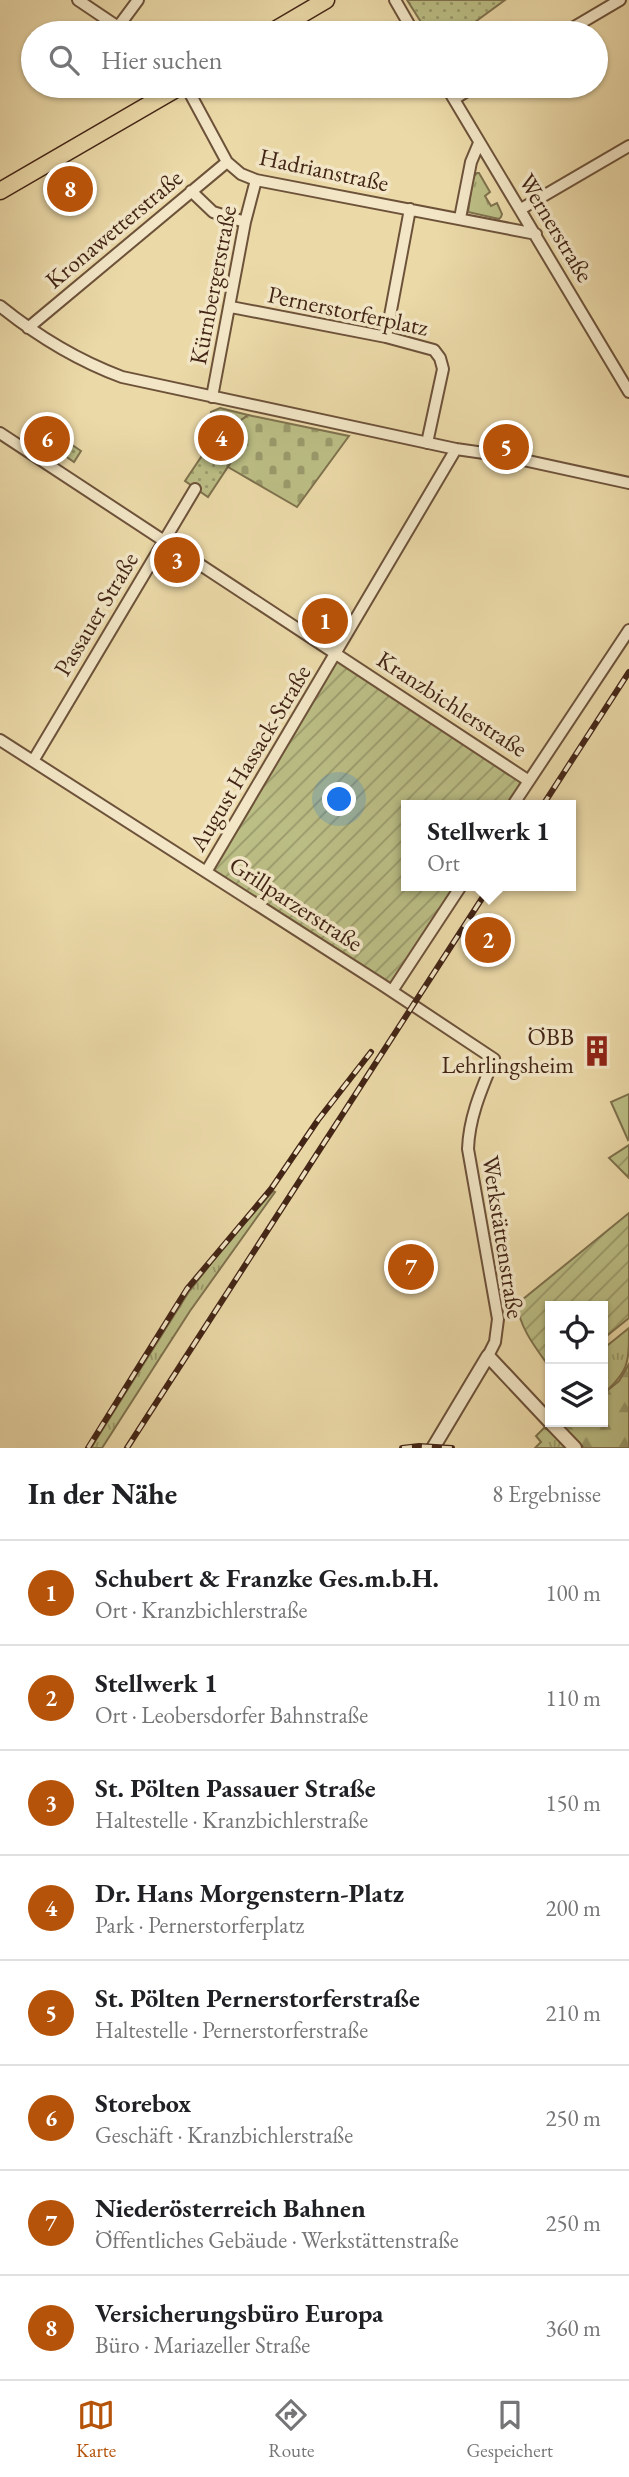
<!DOCTYPE html>
<html lang="de">
<head>
<meta charset="utf-8">
<style>
	:root { --surface:#fff; --page:#f2f2f2; --text:#202124; --muted:#757577; --line:#e0e0e0; --accent:#b45309 }
	body { margin:0; font-family:"EB Garamond",serif; background:var(--page); color:var(--text) }
	.controls { position:absolute; right:21px; bottom:21px; display:grid; overflow:hidden; border-radius:0px; box-shadow:0 2px 5px #0004 }
	.controls button { width:63px; height:63px; display:grid; place-items:center; padding:0; border:0; border-bottom:2px solid var(--line); background:var(--surface); color:var(--text); font:35px sans-serif }
	.you { position:absolute; left:340px; top:800px; width:24px; height:24px; margin:-18px; border:5px solid #fff; border-radius:50%; background:#1a73e8; box-shadow:0 0 0 10px #1a73e833 }
	.badge { display:grid; place-items:center; width:46px; height:46px; border-radius:50%; background:var(--accent); color:#fff; font-size:23px; font-weight:700 }
	.pin { position:absolute; translate:-50% -50%; border:4px solid #fff; box-shadow:0 2px 7px #0006 }
	.popup { position:absolute; left:401px; top:800px; width:175px; height:91px; box-sizing:border-box; display:grid; place-content:center; border-radius:0px; background:var(--surface); filter:drop-shadow(0 2px 5px #0005); font-size:23px; white-space:nowrap; color:var(--muted) }
	.popup b { font-size:26px; color:var(--text) }
	.popup::after { content:''; position:absolute; left:50%; top:100%; margin-left:-14px; border:14px solid transparent; border-top-color:var(--surface) }
	.list { margin:0; padding:0; list-style:none }
	h2 { display:flex; justify-content:space-between; align-items:center; height:91px; margin:0; padding:0 28px; font-size:30px }
	h2 small { font-size:23px; font-weight:400; color:var(--muted) }
	.list li { display:grid; grid-template-columns:46px 1fr auto; gap:21px; align-items:center; box-sizing:border-box; height:105px; padding:0 28px; border-top:2px solid var(--line) }
	.list b { display:block; font-size:26px; white-space:nowrap }
	.list p { margin:0; font-size:23px; white-space:nowrap; color:var(--muted) }
	.list em { font-size:23px; font-style:normal; color:var(--muted) }
	.icon { flex:none; width:38px; height:38px; fill:none; stroke:currentColor; stroke-width:2; stroke-linecap:round; stroke-linejoin:round }
	.map { position:relative; flex:none; width:629px; height:1448px; overflow:hidden }
	.search { position:absolute; background:var(--surface); box-shadow:0 2px 5px #0004; left:21px; right:21px; top:21px; height:77px; display:flex; align-items:center; gap:18px; box-sizing:border-box; padding:0 24px; border-radius:38px; color:var(--muted); font-size:26px }
	.sheet { height:931px; background:var(--surface) }
	nav { display:flex; justify-content:space-around; align-items:center; box-sizing:border-box; height:98px; border-top:2px solid var(--line); background:var(--surface); font-size:19px; color:var(--muted) }
	nav a { display:grid; justify-items:center; gap:4px }
	nav .on { color:var(--accent) }
	.map>svg:first-child { display:block }
	.grass { fill:url(#grass-tufts); stroke:#7f724e; stroke-width:2 }
	.forest { fill:url(#forest-firs); stroke:#7f724e; stroke-width:2 }
	.cemetery { fill:url(#cemetery-stones); stroke:#7f724e; stroke-width:2 }
	.park { fill:url(#park-dots); stroke:#7f724e; stroke-width:2 }
	.garden { fill:url(#garden-furrows); stroke:#7f724e; stroke-width:2 }
	.pitch { fill:#bbbe85; stroke:#7f724e; stroke-width:2 }
	.lines { fill:none; stroke-linecap:round; stroke-linejoin:round }
	.minor-casing { stroke:#6d523a; stroke-width:14 }
	.tertiary-casing { stroke:#6d523a; stroke-width:16 }
	.primary-casing { stroke:#432516; stroke-width:19 }
	.minor { stroke:#f2e6c6; stroke-width:10 }
	.tertiary { stroke:#f2e6c6; stroke-width:12 }
	.primary { stroke:#ebd9a8; stroke-width:16 }
	.rail-casing { stroke:#432516; stroke-width:6 }
	.rail { stroke:#f2e6c6; stroke-width:3.5; stroke-dasharray:10; stroke-linecap:butt }
	.labels { text-anchor:middle; stroke-width:7; stroke-linejoin:round; paint-order:stroke }
	.street-label { font-size:24px; fill:#432516; stroke:#f2e6c6 }
	.poi-label { font-size:24px; fill:#432516; stroke:#f2e6c6; text-anchor:end }
</style>
</head>
<body>
<div class="map">
<svg width="629" height="1448" viewBox="0 0 629 1448">
	<defs>
		<pattern id="grass-tufts" width="24" height="20" patternUnits="userSpaceOnUse" patternTransform="scale(1.75)"><rect width="24" height="20" fill="#bbbe85"/><path d="M3 7l-1-3M5 7V3M7 7l1-3M15 17l-1-3M17 17v-4M19 17l1-3" fill="none" stroke="#9a9a6c"/></pattern>
		<pattern id="forest-firs" width="22" height="20" patternUnits="userSpaceOnUse" patternTransform="scale(1.75)"><rect width="22" height="20" fill="#bbbe85"/><path d="M5 1l3.5 6h-7zM16 11l3.5 6h-7z" fill="#9a9a6c"/></pattern>
		<pattern id="cemetery-stones" width="16" height="16" patternUnits="userSpaceOnUse" patternTransform="scale(1.75)"><rect width="16" height="16" fill="#bbbe85"/><path d="M2 7V4a2 2 0 0 1 4 0v3zM10 15v-3a2 2 0 0 1 4 0v3z" fill="#9a9a6c"/></pattern>
		<pattern id="park-dots" width="8" height="8" patternUnits="userSpaceOnUse" patternTransform="scale(1.75)"><rect width="8" height="8" fill="#bbbe85"/><path d="M2 2h.1M6 6h.1" fill="none" stroke="#9a9a6c" stroke-width="1.8" stroke-linecap="round"/></pattern>
		<pattern id="garden-furrows" width="10" height="10" patternUnits="userSpaceOnUse" patternTransform="scale(1.75)"><rect width="10" height="10" fill="#bbbe85"/><path d="M-1 1l2-2M0 10L10 0M9 11l2-2" fill="none" stroke="#9a9a6c"/></pattern>
	</defs>
	<rect width="100%" height="100%" fill="#ebd9a8"/>
	<filter id="stains"><feTurbulence type="fractalNoise" baseFrequency=".00286" numOctaves="4"/><feColorMatrix values="0 0 0 0 .2 0 0 0 0 .09 0 0 0 0 .02 0 0 0 .5 -.17"/></filter>
	<radialGradient id="worn" r=".72"><stop offset=".6" stop-color="#630" stop-opacity="0"/><stop offset="1" stop-color="#630" stop-opacity=".3"/></radialGradient>
	<path class="grass" d="M477,173H479L490,192L485,196L491,206L497,203L502,214L501,217L499,219L468,212L473,177Z
		M273,1191L275,1192L190,1311L102,1448H91L188,1293L223,1248Z
		M629,1328C629,1363 629,1371 603,1394V1349Z
		M544,1428L549,1430L566,1448H535L541,1442L536,1436Z"/>
	<path class="forest" d="M629,1364V1448H584L562,1425L566,1422H603V1394L619,1381Z"/>
	<path class="cemetery" d="M248,415L349,436L297,507L228,467L231,462L238,422Z"/>
	<path class="park" d="M407,0H505L460,33H428Z
		M220,408L248,415L238,422L231,462L208,497L185,481L203,454L211,412Z
		M68,442L81,451L74,462L61,453Z"/>
	<path class="garden" d="M337,654L529,781L513,805H406V886H461L392,991L206,872Z
		M629,1145V1178L609,1158Z
		M629,1213V1318L603,1339V1306H550V1368C536,1348 520,1329 517,1304Z"/>
	<path class="pitch" d="M629,1094V1139L628,1140L611,1102Z"/>
	<g class="lines">
		<defs>
			<path id="minor" d="M78,0L127,33
				M395,0L414,33
				M118,27L138,0
				M564,33L620,0
				M186,86L227,162L241,174L256,180L536,234
				M446,86L629,392
				M454,99L475,86
				M191,191L213,212L245,222
				M521,209L629,146
				M460,218L471,162L479,143
				M0,306C36,335 79,361 122,377L456,449L505,456L629,483
				M231,307L386,337L434,350L440,358L443,369L427,443
				M28,328L227,162
				M386,337L410,209
				M212,397L245,222L256,180
				M0,433L529,781
				M0,740L381,984L494,1059C482,1088 469,1117 468,1149L498,1319L495,1342L488,1356
				M33,761L195,489
				M513,805L629,630
				M206,872L456,449
				M392,991L461,886"/>
			<path id="tertiary" d="M550,1422L575,1448
				M433,1448L488,1356L550,1422"/>
			<path id="primary" d="M270,33L326,0
				M0,191L181,86"/>
		</defs>
		<use href="#minor" class="minor-casing"/>
		<use href="#tertiary" class="tertiary-casing"/>
		<use href="#primary" class="primary-casing"/>
		<use href="#minor" class="minor"/>
		<use href="#tertiary" class="tertiary"/>
		<use href="#primary" class="primary"/>
		<defs>
			<path id="rail" d="M543,805L629,672
				M88,1448L187,1289L271,1189L318,1120L371,1052
				M127,1448L490,886
				M402,1448L419,1446L452,1448"/>
		</defs>
		<use href="#rail" class="rail-casing"/>
		<use href="#rail" class="rail"/>
	</g>
	<defs>
		<symbol id="building-bare" viewBox="-9 -9 18 18"><path d="M-4-6H4V6H1V3H-1V6H-4ZM-2.5-4.3h1.7v1.8h-1.7ZM.8-4.3h1.7v1.8H.8ZM-2.5-1h1.7V.8h-1.7ZM.8-1h1.7V.8H.8Z" fill="#8f2418" stroke="#f2e6c6" stroke-width="2.5" paint-order="stroke"/></symbol>
	</defs>
	<g fill-rule="evenodd">
		<use href="#building-bare" x="575" y="1029" width="44" height="44"/>
	</g>
	<g class="labels">
		<g class="street-label">
			<text transform="translate(324 170) rotate(12)" y="8">Hadrianstraße</text>
			<text transform="translate(556 228) rotate(59)" y="8">Wernerstraße</text>
			<text transform="translate(114 229) rotate(-40)" y="8">Kronawetterstraße</text>
			<text transform="translate(213 285) rotate(-79)" y="8">Kürnbergerstraße</text>
			<text transform="translate(348 311) rotate(12)" y="8">Pernerstorferplatz</text>
			<text transform="translate(96 614) rotate(-59)" y="8">Passauer Straße</text>
			<text transform="translate(452 704) rotate(33)" y="8">Kranzbichlerstraße</text>
			<text transform="translate(250 758) rotate(-59)" y="8">August Hassack-Straße</text>
			<text transform="translate(296 904) rotate(33)" y="8">Grillparzerstraße</text>
			<text transform="translate(503 1237) rotate(81)" y="8">Werkstättenstraße</text>
		</g>
		<g class="poi-label">
			<text x="574" y="1045">ÖBB<tspan x="574" dy="28">Lehrlingsheim</tspan></text>
		</g>
	</g>
	<rect width="100%" height="100%" filter="url(#stains)"/>
	<rect width="100%" height="100%" fill="url(#worn)"/>
</svg>
<div class="controls">
<button><svg class="icon" aria-label="locate" viewBox="0 0 24 24"><circle cx="12" cy="12" r="6"/><path d="M12 2v4M12 18v4M2 12h4M18 12h4"/></svg></button>
<button><svg class="icon" aria-label="layers" viewBox="0 0 24 24"><path d="M12 4l9 5-9 5-9-5zM3 14l9 5 9-5"/></svg></button>
</div>
<div class="you"></div>
<div class="pin badge" style="left:325px;top:621px">1</div>
<div class="pin badge" style="left:488px;top:940px">2</div>
<div class="popup"><b>Stellwerk 1</b>Ort</div>
<div class="pin badge" style="left:177px;top:560px">3</div>
<div class="pin badge" style="left:221px;top:438px">4</div>
<div class="pin badge" style="left:506px;top:447px">5</div>
<div class="pin badge" style="left:47px;top:439px">6</div>
<div class="pin badge" style="left:411px;top:1267px">7</div>
<div class="pin badge" style="left:70px;top:189px">8</div>
<div class="search"><svg class="icon" aria-label="search" viewBox="0 0 24 24"><circle cx="10" cy="10" r="6"/><path d="M15 15l6 6"/></svg>Hier suchen</div>
</div>
<section class="sheet">
<h2>In der Nähe<small>8 Ergebnisse</small></h2>
<ul class="list">
<li><span class="badge">1</span><div><b>Schubert &amp; Franzke Ges.m.b.H.</b><p>Ort · Kranzbichlerstraße</p></div><em>100 m</em></li>
<li><span class="badge">2</span><div><b>Stellwerk 1</b><p>Ort · Leobersdorfer Bahnstraße</p></div><em>110 m</em></li>
<li><span class="badge">3</span><div><b>St. Pölten Passauer Straße</b><p>Haltestelle · Kranzbichlerstraße</p></div><em>150 m</em></li>
<li><span class="badge">4</span><div><b>Dr. Hans Morgenstern-Platz</b><p>Park · Pernerstorferplatz</p></div><em>200 m</em></li>
<li><span class="badge">5</span><div><b>St. Pölten Pernerstorferstraße</b><p>Haltestelle · Pernerstorferstraße</p></div><em>210 m</em></li>
<li><span class="badge">6</span><div><b>Storebox</b><p>Geschäft · Kranzbichlerstraße</p></div><em>250 m</em></li>
<li><span class="badge">7</span><div><b>Niederösterreich Bahnen</b><p>Öffentliches Gebäude · Werkstättenstraße</p></div><em>250 m</em></li>
<li><span class="badge">8</span><div><b>Versicherungsbüro Europa</b><p>Büro · Mariazeller Straße</p></div><em>360 m</em></li>
</ul>
</section>
<nav>
<a class="on"><svg class="icon" aria-label="map" viewBox="0 0 24 24"><path d="M3 6l6-2 6 2 6-2v14l-6 2-6-2-6 2zM9 4v14M15 6v14"/></svg>Karte</a>
<a><svg class="icon" aria-label="directions" viewBox="0 0 24 24"><path d="M12 3l9 9-9 9-9-9zM9 14v-3h6M13 9l2 2-2 2"/></svg>Route</a>
<a><svg class="icon" aria-label="saved" viewBox="0 0 24 24"><path d="M7 4h10v16l-5-4-5 4z"/></svg>Gespeichert</a>
</nav>
</body>
</html>
